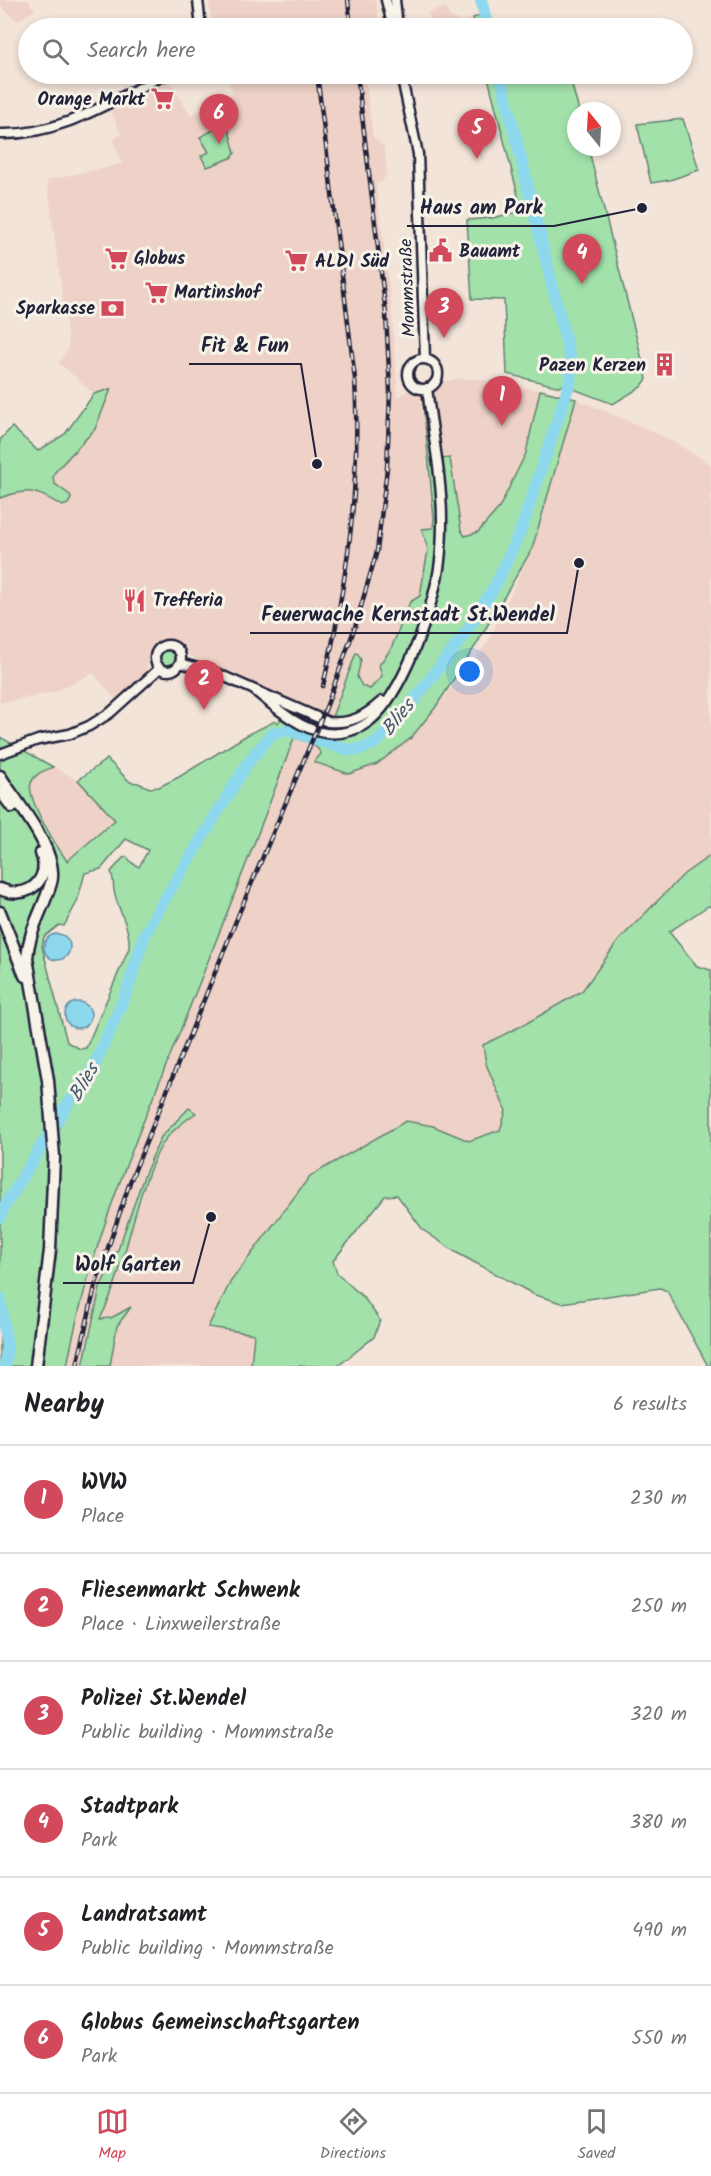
<!DOCTYPE html>
<html lang="en">
<head>
<meta charset="utf-8">
<style>
	:root { --surface:#fff; --page:#f2f2f2; --text:#202124; --muted:#757577; --line:#e0e0e0; --accent:#d1495b }
	body { margin:0; font-family:Kalam,sans-serif; background:var(--page); color:var(--text) }
	.compass { position:absolute; left:567px; top:102px; width:54px; height:54px; border-radius:50%; background:var(--surface); box-shadow:0 3px 9px #0003; rotate:342deg }
	.you { position:absolute; left:470px; top:672px; width:21px; height:21px; margin:-15px; border:4px solid #fff; border-radius:50%; background:#1a73e8; box-shadow:0 0 0 9px #1a73e833 }
	.badge { display:grid; place-items:center; width:39px; height:39px; border-radius:50%; background:var(--accent); color:#fff; font-size:20px; font-weight:700 }
	.pin { position:absolute; translate:-50% -50px; filter:drop-shadow(0 2px 3px #0008) }
	.pin::after { content:''; position:absolute; top:32px; width:21px; height:18px; background:inherit; clip-path:polygon(0 0,100% 0,50% 100%) }
	.list { margin:0; padding:0; list-style:none }
	h2 { display:flex; justify-content:space-between; align-items:center; height:78px; margin:0; padding:0 24px; font-size:26px }
	h2 small { font-size:20px; font-weight:400; color:var(--muted) }
	.list li { display:grid; grid-template-columns:39px 1fr auto; gap:18px; align-items:center; box-sizing:border-box; height:108px; padding:0 24px; border-top:2px solid var(--line) }
	.list b { display:block; font-size:22px; white-space:nowrap }
	.list p { margin:0; font-size:20px; white-space:nowrap; color:var(--muted) }
	.list em { font-size:20px; font-style:normal; color:var(--muted) }
	.icon { flex:none; width:33px; height:33px; fill:none; stroke:currentColor; stroke-width:2; stroke-linecap:round; stroke-linejoin:round }
	.map { position:relative; flex:none; width:711px; height:1366px; overflow:hidden }
	.search { position:absolute; background:var(--surface); box-shadow:0 3px 9px #0003; left:18px; right:18px; top:18px; height:66px; display:flex; align-items:center; gap:15px; box-sizing:border-box; padding:0 21px; border-radius:33px; color:var(--muted); font-size:22px }
	.sheet { height:726px; background:var(--surface) }
	nav { display:flex; justify-content:space-around; align-items:center; box-sizing:border-box; height:84px; border-top:2px solid var(--line); background:var(--surface); font-size:16px; color:var(--muted) }
	nav a { display:grid; justify-items:center; gap:3px }
	nav .on { color:var(--accent) }
	.map>svg:first-child { display:block }
	.built { fill:#eed2c7 }
	.green { fill:#a2e1aa; stroke:#628272; stroke-width:1.5; fill-rule:evenodd }
	.water { fill:#8ed8ee; stroke:#638fa6; stroke-width:1.5 }
	.lines { fill:none; stroke-linecap:round; stroke-linejoin:round }
	.river { stroke:#8ed8ee; stroke-width:12 }
	.secondary-casing { stroke:#22223b; stroke-width:13 }
	.trunk-casing { stroke:#22223b; stroke-width:15 }
	.secondary { stroke:#f7f3e8; stroke-width:8 }
	.trunk { stroke:#f7f3e8; stroke-width:10 }
	.rail-casing { stroke:#22223b; stroke-width:4.5 }
	.rail { stroke:#f7f3e8; stroke-width:2; stroke-dasharray:7; stroke-linecap:butt }
	.labels { text-anchor:middle; stroke-width:6; stroke-linejoin:round; paint-order:stroke }
	.poi-label { font-size:18px; font-weight:bold; fill:#22223b; stroke:#f7f3e8; text-anchor:start }
	.street-label { font-size:18px; fill:#22223b; stroke:#f7f3e8 }
	.water-label { font-size:20px; font-style:italic; fill:#425971; stroke:#f7f3e8 }
	.leader { fill:none; stroke:#22223b; stroke-width:2 }
	.callout-dot { fill:#22223b; stroke:#f7f3e8; stroke-width:2 }
	.callout-label { font-size:20px; text-anchor:middle; font-weight:bold; fill:#22223b; stroke:#f7f3e8; stroke-width:6; stroke-linejoin:round; paint-order:stroke }
</style>
</head>
<body>
<div class="map">
<svg width="711" height="1366" viewBox="0 0 711 1366">
	<rect width="100%" height="100%" fill="#f3e4d9"/>
	<filter id="ink" filterUnits="userSpaceOnUse"><feTurbulence type="fractalNoise" baseFrequency=".0167" numOctaves="2"/><feDisplacementMap in="SourceGraphic" scale="12" xChannelSelector="R" yChannelSelector="G"/><feConvolveMatrix kernelMatrix="1 2 1 2 8 2 1 2 1" color-interpolation-filters="sRGB"/></filter>
	<g filter="url(#ink)">
		<path class="built" d="M0,0H28L35,10L17,21L0,5Z
			M208,0H375L381,28H213Z
			M446,7L450,17L461,21L473,18L476,28H432L428,12Z
			M227,74H365L373,136L384,147L387,172L382,182L376,184L391,303L398,397L412,388L422,391L430,466L434,518L433,528L423,529L422,536L428,550L420,596L410,602L391,649L379,665L382,676L369,689L362,686L357,677L361,660L356,653L332,717L303,708L232,674L201,663L189,655L176,640L167,639L155,643L149,658L147,670L133,685L116,700L93,673L55,692L0,703V498L19,491L38,451L65,434L94,394L59,363L68,349V340L47,180L122,164L113,140L121,134L110,110L170,81L190,115L233,94Z
			M455,379H477L540,390L526,453L499,508L478,532L465,536L461,530L450,458L441,459L432,396L434,389L441,382Z
			M576,399L641,426L678,444L711,465V855L684,874L619,940L582,991L527,1023L483,1045L486,1064L506,1111L500,1130L469,1141L433,1126L209,1326L255,1334L251,1366H110L117,1326L129,1308L111,1318L100,1319L110,1300L147,1180L161,1146L181,1123L196,1113L188,1108L161,1137L119,1247L100,1288L83,1366H67L85,1285L119,1181L196,992L294,738L319,748L321,754L314,761L411,738L488,642L532,549Z
			M53,767L78,780L115,820L66,861L54,843L29,791L32,781L38,773Z"/>
		<path class="green" d="M484,14L488,28H476L473,18Z
			M487,74H569L579,111H576V147H588L647,379L641,387L613,404L563,385L560,387L507,374L504,300L472,299L467,220L492,218L522,211Z
			M683,119L699,170L670,180L651,183L637,124Z
			M227,123L235,153L231,158L207,167L201,156L209,152L200,137Z
			M111,389L95,429L55,472L53,478L55,484L70,495L71,499L68,504L63,506C35,491 31,487 0,498V440L12,427L38,451L65,434L94,394Z
			M434,389L432,396L441,459L450,458L461,530L465,536L478,532L499,508L526,453L540,390L576,399L532,549L476,645L435,708L411,738L377,764L349,774L314,762L321,754C316,743 304,741 294,738C257,839 217,939 177,1039C133,1146 88,1252 67,1366H0V737L53,767C44,771 35,773 31,783C26,799 57,847 67,861L115,820L78,780L107,759L130,782L138,783L150,788L159,787L179,777L247,735L275,721L278,723L290,702L332,717L356,653L358,654L361,660L357,677L362,686L370,689L382,676L379,665L391,649L410,602L420,596L428,550L422,529L433,528L434,518L422,391ZM126,839L148,850L139,867L132,863L127,857L123,858L111,872C114,879 113,884 114,891C118,911 131,928 129,948L86,1048L80,1049L67,1042L42,947L44,937L59,925L64,926L77,902L85,873L101,869Z
			M159 657a8 8 0 1 1 16 0a8 8 0 1 1-16 0Z
			M711,855V907L708,906L669,932L697,966L711,970V1366H708L667,1291L660,1288L562,1303L535,1295L457,1253L423,1230L397,1195L385,1196L333,1261L337,1273L364,1298L380,1320L374,1337L338,1366H251L254,1334L208,1327L231,1281L310,1176L406,1121L433,1126L469,1141L500,1130L506,1111L486,1064L483,1045L527,1023L582,991L619,940L684,874Z
			M189,1108L196,1113C183,1122 168,1133 160,1148C132,1201 128,1265 100,1319L111,1318L131,1307L117,1326L110,1366H83L100,1288L119,1247L144,1176L161,1137Z"/>
		<path class="water" d="M44 947a13 13 0 1 1 26 0a13 13 0 1 1-26 0Z
			M65 1015a13 13 0 1 1 26 0a13 13 0 1 1-26 0Z"/>
		<g class="lines">
			<path class="river" d="M481,0L488,28
				M0,1217L3,1209L63,1111L93,1068L127,991L144,937L157,912L247,764L264,743L272,734L287,730L348,750L361,749L377,742L404,713L465,634L496,584L521,530L570,382L571,361L500,74
				M0,1298L7,1347L5,1366"/>
			<defs>
				<path id="secondary" d="M198,0L201,28
					M386,0L393,28
					M395,0L398,28
					M401,74L418,154L425,359
					M0,134C61,136 114,99 167,74
					M408 374a15 15 0 1 1 30 0a15 15 0 1 1-30 0Z
					M155 658a13 13 0 1 1 26 0a13 13 0 1 1-26 0Z
					M180,663L216,673L328,722C352,724 365,716 382,701
					M255,691C275,707 299,729 326,733C342,735 360,730 372,719C402,693 429,618 437,579C441,561 442,539 442,520C442,477 432,431 427,388
					M0,754L38,740L70,734L89,726L110,713L160,668"/>
				<path id="trunk" d="M0,776C16,802 60,852 51,883C43,910 29,929 27,958L48,1080L54,1157L50,1250L36,1366
					M0,791L12,807
					M0,889C26,901 52,881 41,853
					M0,912L25,976"/>
			</defs>
			<use href="#secondary" class="secondary-casing"/>
			<use href="#trunk" class="trunk-casing"/>
			<use href="#secondary" class="secondary"/>
			<use href="#trunk" class="trunk"/>
			<defs>
				<path id="rail" d="M348,0L351,28
					M317,74L355,379C361,485 347,583 323,686
					M77,1366L95,1287L130,1182L240,911L327,705L355,627L377,551L387,468L390,391L386,314L357,74"/>
			</defs>
			<use href="#rail" class="rail-casing"/>
			<use href="#rail" class="rail"/>
		</g>
	</g>
	<defs>
		<symbol id="supermarket-bare" viewBox="-9 -9 18 18"><path d="M-6-5.5h2.5l.6 2H6L4.5 2H-2.5L-4.4-4H-6ZM-1.5 3.2a1.3 1.3 0 1 0 .1 0ZM3 3.2a1.3 1.3 0 1 0 .1 0Z" fill="#d1495b" stroke="#f7f3e8" stroke-width="2.5" paint-order="stroke"/></symbol>
		<symbol id="civic-bare" viewBox="-9 -9 18 18"><path d="M-.6-6.5H3V-4.5H.6V-3L4-1V1h2V6H-6V1h2V-1L-.6-3ZM-1.2 2.5V6h2.4V2.5Z" fill="#d1495b" stroke="#f7f3e8" stroke-width="2.5" paint-order="stroke"/></symbol>
		<symbol id="bank-bare" viewBox="-9 -9 18 18"><path d="M-6-4H6V4H-6ZM0-2.3a2.3 2.3 0 1 0 0 4.6a2.3 2.3 0 1 0 0-4.6Z" fill="#d1495b" stroke="#f7f3e8" stroke-width="2.5" paint-order="stroke"/></symbol>
		<symbol id="building-bare" viewBox="-9 -9 18 18"><path d="M-4-6H4V6H1V3H-1V6H-4ZM-2.5-4.3h1.7v1.8h-1.7ZM.8-4.3h1.7v1.8H.8ZM-2.5-1h1.7V.8h-1.7ZM.8-1h1.7V.8H.8Z" fill="#d1495b" stroke="#f7f3e8" stroke-width="2.5" paint-order="stroke"/></symbol>
		<symbol id="restaurant-bare" viewBox="-9 -9 18 18"><path d="M-5-6h1v4h1v-4h1v4h1v-4h1v5L-1.5 .5V6h-2V.5L-5-1ZM5-6V6H3V1.5H1.5Q1.5-4 5-6Z" fill="#d1495b" stroke="#f7f3e8" stroke-width="2.5" paint-order="stroke"/></symbol>
	</defs>
	<g fill-rule="evenodd">
		<use href="#supermarket-bare" x="146" y="82" width="33" height="33"/>
		<use href="#civic-bare" x="424" y="234" width="33" height="33"/>
		<use href="#supermarket-bare" x="100" y="242" width="33" height="33"/>
		<use href="#supermarket-bare" x="280" y="244" width="33" height="33"/>
		<use href="#supermarket-bare" x="140" y="276" width="33" height="33"/>
		<use href="#bank-bare" x="96" y="292" width="33" height="33"/>
		<use href="#building-bare" x="648" y="348" width="33" height="33"/>
		<use href="#restaurant-bare" x="118" y="584" width="33" height="33"/>
	</g>
	<g class="labels">
		<g class="poi-label">
			<text x="145" y="105" text-anchor="end">Orange Markt</text>
			<text x="459" y="257">Bauamt</text>
			<text x="134" y="264">Globus</text>
			<text x="315" y="267">ALDI Süd</text>
			<text x="174" y="298">Martinshof</text>
			<text x="95" y="314" text-anchor="end">Sparkasse</text>
			<text x="646" y="371" text-anchor="end">Pazen Kerzen</text>
			<text x="153" y="606">Trefferia</text>
		</g>
		<g class="street-label">
			<text transform="translate(407 288) rotate(-92)" y="6">Mommstraße</text>
		</g>
		<g class="water-label">
			<text transform="translate(397 717) rotate(-51)" y="7">Blies</text>
			<text transform="translate(83 1082) rotate(-60)" y="7">Blies</text>
		</g>
	</g>
	<path class="leader" d="M642 208L554 226H407M317 464L301 364H189M579 563L567 633H250M211 1217L193 1283H63"/>
	<g class="callout-dot">
		<circle cx="642" cy="208" r="6"/>
		<circle cx="317" cy="464" r="6"/>
		<circle cx="579" cy="563" r="6"/>
		<circle cx="211" cy="1217" r="6"/>
	</g>
	<g class="callout-label">
		<text x="481" y="214">Haus am Park</text>
		<text x="245" y="352">Fit &amp; Fun</text>
		<text x="408" y="621">Feuerwache Kernstadt St.Wendel</text>
		<text x="128" y="1271">Wolf Garten</text>
	</g>
</svg>
<svg class="compass" viewBox="-18 -18 36 36"><path d="M0-13l5 13h-10z" fill="#e53935"/><path d="M0 13l5-13h-10z" fill="#757577"/></svg>
<div class="you"></div>
<div class="pin badge" style="left:502px;top:426px">1</div>
<div class="pin badge" style="left:204px;top:710px">2</div>
<div class="pin badge" style="left:444px;top:338px">3</div>
<div class="pin badge" style="left:582px;top:284px">4</div>
<div class="pin badge" style="left:477px;top:159px">5</div>
<div class="pin badge" style="left:219px;top:144px">6</div>
<div class="search"><svg class="icon" aria-label="search" viewBox="0 0 24 24"><circle cx="10" cy="10" r="6"/><path d="M15 15l6 6"/></svg>Search here</div>
</div>
<section class="sheet">
<h2>Nearby<small>6 results</small></h2>
<ul class="list">
<li><span class="badge">1</span><div><b>WVW</b><p>Place</p></div><em>230 m</em></li>
<li><span class="badge">2</span><div><b>Fliesenmarkt Schwenk</b><p>Place · Linxweilerstraße</p></div><em>250 m</em></li>
<li><span class="badge">3</span><div><b>Polizei St.Wendel</b><p>Public building · Mommstraße</p></div><em>320 m</em></li>
<li><span class="badge">4</span><div><b>Stadtpark</b><p>Park</p></div><em>380 m</em></li>
<li><span class="badge">5</span><div><b>Landratsamt</b><p>Public building · Mommstraße</p></div><em>490 m</em></li>
<li><span class="badge">6</span><div><b>Globus Gemeinschaftsgarten</b><p>Park</p></div><em>550 m</em></li>
</ul>
</section>
<nav>
<a class="on"><svg class="icon" aria-label="map" viewBox="0 0 24 24"><path d="M3 6l6-2 6 2 6-2v14l-6 2-6-2-6 2zM9 4v14M15 6v14"/></svg>Map</a>
<a><svg class="icon" aria-label="directions" viewBox="0 0 24 24"><path d="M12 3l9 9-9 9-9-9zM9 14v-3h6M13 9l2 2-2 2"/></svg>Directions</a>
<a><svg class="icon" aria-label="saved" viewBox="0 0 24 24"><path d="M7 4h10v16l-5-4-5 4z"/></svg>Saved</a>
</nav>
</body>
</html>
